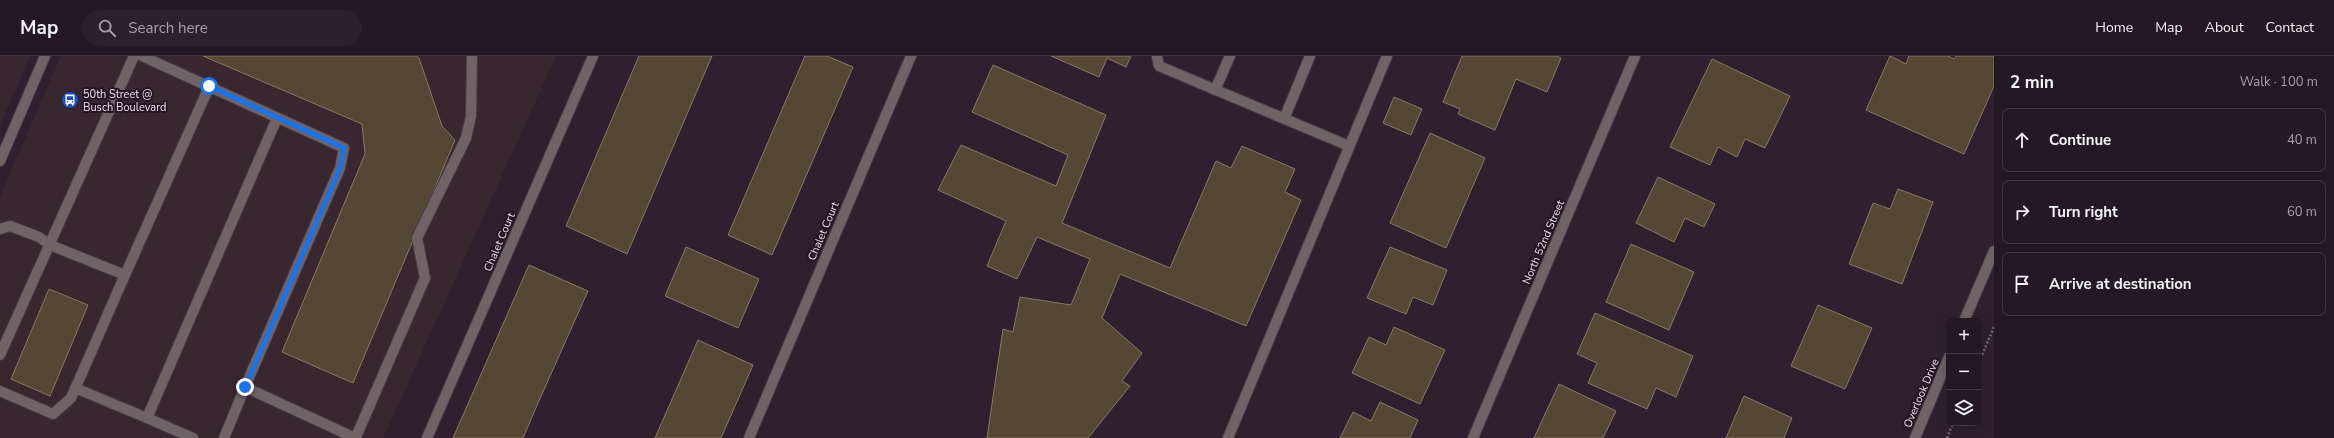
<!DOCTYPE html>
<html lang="en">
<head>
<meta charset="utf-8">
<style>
	:root { --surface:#241823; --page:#2c212b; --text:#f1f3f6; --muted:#a3a0a6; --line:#413741 }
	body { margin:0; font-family:"Nunito Sans",sans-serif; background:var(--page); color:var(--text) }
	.controls { position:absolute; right:12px; bottom:12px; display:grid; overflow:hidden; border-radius:8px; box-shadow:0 2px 10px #0003 }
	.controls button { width:36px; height:36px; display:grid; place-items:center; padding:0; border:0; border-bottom:1px solid var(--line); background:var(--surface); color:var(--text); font:20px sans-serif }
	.stop { position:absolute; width:12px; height:12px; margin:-9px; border:3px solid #1a73e8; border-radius:50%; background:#fff }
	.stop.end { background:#1a73e8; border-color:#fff; box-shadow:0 1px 4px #0008 }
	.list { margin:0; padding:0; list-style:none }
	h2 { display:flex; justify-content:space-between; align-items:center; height:52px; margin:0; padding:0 16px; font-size:17px }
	h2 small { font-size:13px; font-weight:400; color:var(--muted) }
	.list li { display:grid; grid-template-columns:26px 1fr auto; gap:12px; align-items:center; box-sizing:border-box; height:64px; margin:0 8px 8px; padding:0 8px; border:1px solid var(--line); border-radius:8px }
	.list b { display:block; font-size:15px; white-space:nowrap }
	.list em { font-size:13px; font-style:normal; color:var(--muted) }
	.icon { flex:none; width:22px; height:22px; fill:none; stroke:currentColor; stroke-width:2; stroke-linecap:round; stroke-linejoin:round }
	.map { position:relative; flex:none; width:1994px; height:382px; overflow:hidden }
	header { display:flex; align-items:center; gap:24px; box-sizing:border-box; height:56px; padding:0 20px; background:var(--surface); border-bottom:1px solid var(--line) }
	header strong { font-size:19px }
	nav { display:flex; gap:22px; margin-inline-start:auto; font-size:14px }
	.search { width:280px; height:36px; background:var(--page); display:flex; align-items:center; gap:10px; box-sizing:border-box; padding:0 14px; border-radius:22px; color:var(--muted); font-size:15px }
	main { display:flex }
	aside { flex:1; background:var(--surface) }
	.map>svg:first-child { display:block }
	.commercial { fill:#392730 }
	.building { fill:#544733; stroke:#887964 }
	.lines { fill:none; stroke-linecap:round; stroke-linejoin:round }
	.minor-casing { stroke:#4a3b49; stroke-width:12 }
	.path { stroke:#766875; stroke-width:2.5; stroke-dasharray:2 2; stroke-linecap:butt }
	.minor { stroke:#6f6366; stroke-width:10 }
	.route { stroke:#1a73e8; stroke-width:5 }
	.labels { text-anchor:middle; stroke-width:4; stroke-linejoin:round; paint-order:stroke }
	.poi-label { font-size:11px; fill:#ece1eb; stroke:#261625; text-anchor:start }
	.street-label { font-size:11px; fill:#ece1eb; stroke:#261625 }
</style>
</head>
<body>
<header>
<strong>Map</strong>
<div class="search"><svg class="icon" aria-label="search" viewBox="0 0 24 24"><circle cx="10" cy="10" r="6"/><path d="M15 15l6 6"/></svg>Search here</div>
<nav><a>Home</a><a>Map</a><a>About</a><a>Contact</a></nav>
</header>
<main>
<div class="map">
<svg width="1994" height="382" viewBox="0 0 1994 382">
	<rect width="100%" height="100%" fill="#30202f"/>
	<path class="commercial" d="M0,0H30L0,69Z
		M61,0H556L383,382H0V141Z"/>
	<path class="building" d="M203,0H416L419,2L442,70L455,84L353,327L282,296L365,98L362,68Z
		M639,0H712L627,198L566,170Z
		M805,0H827L853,11L772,199L728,179Z
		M1051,0H1131L1126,11L1107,2L1099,21Z
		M1462,0H1557L1561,2L1547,36L1516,23L1495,74L1458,58L1460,53L1443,46Z
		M1890,0L1906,8L1909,0H1948L1954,3L1956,0H1994V30L1964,98L1866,54Z
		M1712,3L1790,40L1765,92L1745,83L1737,101L1718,91L1710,109L1670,91Z
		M993,9L1106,59L1062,167L1170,212L1216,105L1231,112L1242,90L1295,113L1285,136L1301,144L1246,270L1120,218L1102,262L1142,297L1122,325L1130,330L1088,382H987L1003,273L1013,276L1020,241L1071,249L1090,203L1037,181L1017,223L987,210L1006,165L938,134L961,89L1056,130L1068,99L972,56Z
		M1394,41L1422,53L1411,79L1383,67Z
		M1430,77L1485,102L1446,192L1390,167Z
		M1658,121L1715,148L1704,171L1685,162L1674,186L1636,167Z
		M1898,133L1933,146L1902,228L1849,208L1873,147L1890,153Z
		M1631,188L1694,216L1669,274L1606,246Z
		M686,191L759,223L738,272L665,240Z
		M1390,191L1447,214L1433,249L1413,241L1406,258L1367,242Z
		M529,209L588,235L538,347L523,382H453Z
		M49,233L88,249L50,340L11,323Z
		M1818,249L1872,272L1845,333L1791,310Z
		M1595,257L1693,300L1676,341L1656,332L1647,353L1588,327L1597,307L1577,298Z
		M1394,271L1445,294L1420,348L1352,317L1369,281L1386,289Z
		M698,284L753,309L721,382H655Z
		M1559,328L1616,355L1603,382H1534Z
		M1744,340L1792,362L1784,382H1726Z
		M1380,346L1418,364L1410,382H1340L1353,356L1371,365Z"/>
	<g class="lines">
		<defs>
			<path id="minor" d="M142,0L344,92L340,112L245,331L355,382
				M1157,0L1159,10L1349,90
				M1215,34L1230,0
				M1284,63L1310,0
				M0,105L45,0
				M0,173L10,170L39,181L50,189L125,219L71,342L53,358L0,335
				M125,219L209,31
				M1964,265L1994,195
				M0,299L134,0
				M75,332L147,362L277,62
				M147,362L193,382
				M356,381L425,222L417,182L466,82L471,60L472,0
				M224,382L245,331
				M427,382L593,0
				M749,382L911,0
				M1228,382L1387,0
				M1473,382L1635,0
				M1915,382L1949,301"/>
		</defs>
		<use href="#minor" class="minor-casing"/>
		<path class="path" d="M1979,306L1994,271
			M1947,382L1953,367"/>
		<use href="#minor" class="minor"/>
	</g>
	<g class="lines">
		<path class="route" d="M209,30L344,92L340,112L245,331"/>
	</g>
	<defs>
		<symbol id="bus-disc" viewBox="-11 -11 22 22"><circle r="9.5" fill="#1a4fb4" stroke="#261625"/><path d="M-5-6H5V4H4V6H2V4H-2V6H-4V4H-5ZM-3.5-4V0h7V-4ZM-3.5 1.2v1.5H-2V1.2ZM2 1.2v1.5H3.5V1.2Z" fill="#fff"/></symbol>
	</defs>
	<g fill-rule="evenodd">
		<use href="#bus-disc" x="60" y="34" width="20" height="20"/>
	</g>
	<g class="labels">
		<g class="poi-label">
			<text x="83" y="42">50th Street @<tspan x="83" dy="13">Busch Boulevard</tspan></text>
		</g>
		<g class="street-label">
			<text transform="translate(823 175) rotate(-67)" y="4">Chalet Court</text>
			<text transform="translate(499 186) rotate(-67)" y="4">Chalet Court</text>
			<text transform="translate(1543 186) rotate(-67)" y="4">North 52nd Street</text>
			<text transform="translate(1921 337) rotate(-67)" y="4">Overlook Drive</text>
		</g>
	</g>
</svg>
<div class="controls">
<button>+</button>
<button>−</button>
<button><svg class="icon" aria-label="layers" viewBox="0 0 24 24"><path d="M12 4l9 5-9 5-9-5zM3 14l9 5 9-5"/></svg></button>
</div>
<div class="stop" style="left:209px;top:30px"></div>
<div class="stop end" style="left:245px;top:331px"></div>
</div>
<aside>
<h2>2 min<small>Walk · 100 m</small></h2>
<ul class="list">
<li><svg class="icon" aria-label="ahead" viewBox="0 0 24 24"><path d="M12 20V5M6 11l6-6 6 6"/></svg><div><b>Continue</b></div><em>40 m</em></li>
<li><svg class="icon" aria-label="right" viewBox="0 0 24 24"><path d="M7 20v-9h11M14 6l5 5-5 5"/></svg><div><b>Turn right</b></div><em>60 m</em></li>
<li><svg class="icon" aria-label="arrive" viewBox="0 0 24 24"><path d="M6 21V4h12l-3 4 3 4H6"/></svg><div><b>Arrive at destination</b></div></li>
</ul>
</aside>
</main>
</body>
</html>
